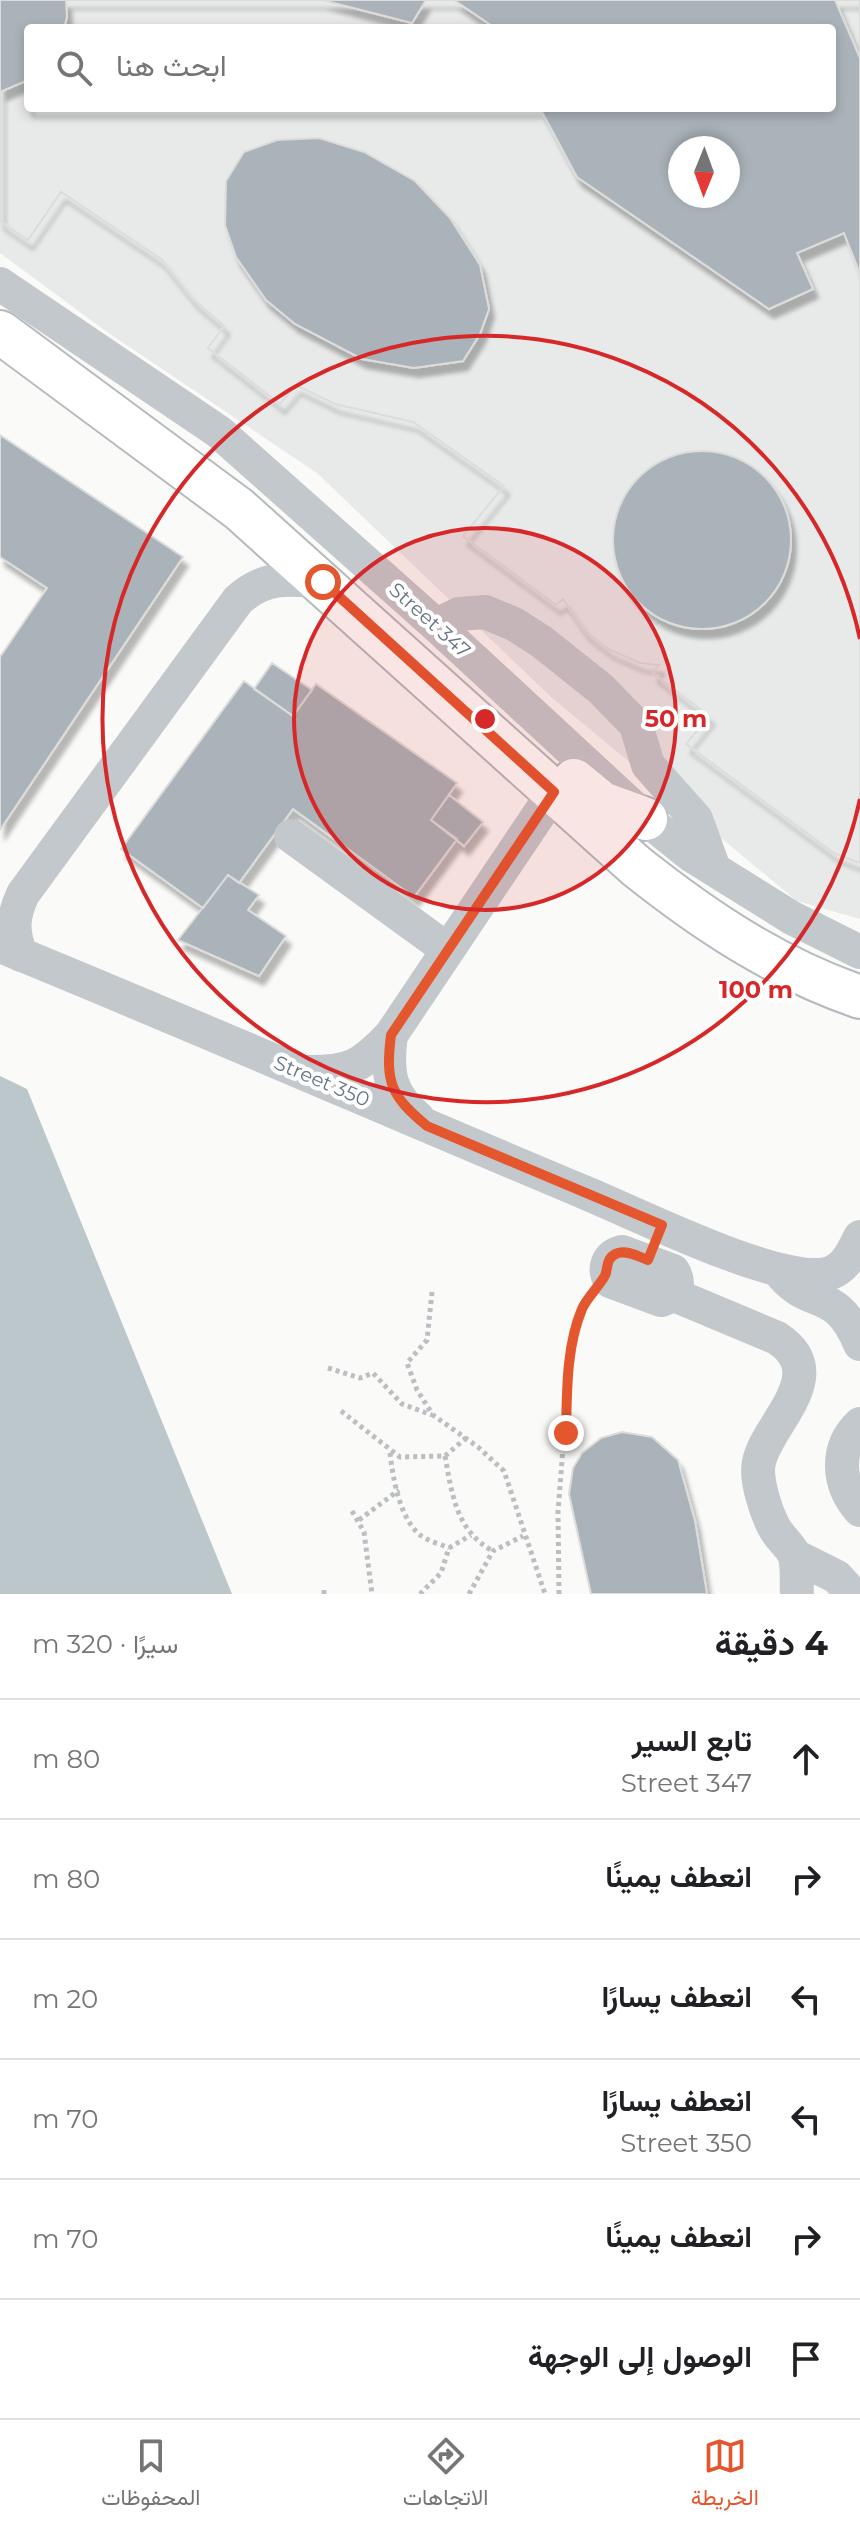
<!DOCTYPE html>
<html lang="ar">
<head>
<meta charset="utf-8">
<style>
	:root { --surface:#fff; --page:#f2f2f2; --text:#202124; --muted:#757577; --line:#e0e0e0; --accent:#e4572e }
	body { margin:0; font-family:Montserrat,Vazirmatn,sans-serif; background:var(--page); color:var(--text); direction:rtl }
	.compass { position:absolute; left:668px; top:136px; width:72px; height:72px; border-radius:50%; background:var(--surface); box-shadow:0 4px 12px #0003; rotate:181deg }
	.stop { position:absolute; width:24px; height:24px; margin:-18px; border:6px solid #e4572e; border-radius:50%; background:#fff }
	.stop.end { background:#e4572e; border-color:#fff; box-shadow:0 2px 8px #0008 }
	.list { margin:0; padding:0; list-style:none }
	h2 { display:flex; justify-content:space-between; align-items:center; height:104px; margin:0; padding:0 32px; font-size:34px }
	h2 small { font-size:26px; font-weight:400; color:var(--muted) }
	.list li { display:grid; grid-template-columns:52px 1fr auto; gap:24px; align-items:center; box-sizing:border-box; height:120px; padding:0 32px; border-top:2px solid var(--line) }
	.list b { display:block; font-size:30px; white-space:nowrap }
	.list p { margin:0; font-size:26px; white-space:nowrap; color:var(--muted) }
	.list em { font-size:26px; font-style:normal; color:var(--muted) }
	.icon { flex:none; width:44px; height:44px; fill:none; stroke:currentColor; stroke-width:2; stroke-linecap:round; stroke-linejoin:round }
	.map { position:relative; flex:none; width:860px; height:1594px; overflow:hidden; direction:ltr }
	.search { position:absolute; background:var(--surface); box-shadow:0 4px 12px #0003; left:24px; right:24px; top:24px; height:88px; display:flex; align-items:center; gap:20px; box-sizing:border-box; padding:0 28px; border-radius:8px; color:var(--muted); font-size:30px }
	.sheet { height:824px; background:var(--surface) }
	nav { display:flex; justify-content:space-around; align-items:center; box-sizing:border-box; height:112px; border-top:2px solid var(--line); background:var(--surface); font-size:22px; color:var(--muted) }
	nav a { display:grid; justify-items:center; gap:4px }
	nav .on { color:var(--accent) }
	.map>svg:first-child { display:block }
	.built { fill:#e8e9e9; fill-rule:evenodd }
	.water { fill:#bbc7cb }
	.building { fill:#aab3b9; stroke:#dcdcda; stroke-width:2; fill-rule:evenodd; filter:url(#shadow) }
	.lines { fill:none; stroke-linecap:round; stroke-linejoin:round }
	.major-casing { stroke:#b5babe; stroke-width:46 }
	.path { stroke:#bbbfc2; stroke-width:5; stroke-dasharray:4 4; stroke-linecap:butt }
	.minor { stroke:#c3c8cc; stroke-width:34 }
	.major { stroke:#fff; stroke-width:42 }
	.route { stroke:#e4572e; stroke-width:10 }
	.ring { fill:none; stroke:#d62828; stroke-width:4 }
	.labels { text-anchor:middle; stroke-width:8; stroke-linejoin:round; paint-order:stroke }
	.street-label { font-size:20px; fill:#657683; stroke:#fff }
	.centre { fill:#d62828; stroke:#fff; stroke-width:4 }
	.ring-label { font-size:24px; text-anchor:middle; font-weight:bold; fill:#d62828; stroke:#fff; stroke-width:8; stroke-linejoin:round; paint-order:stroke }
</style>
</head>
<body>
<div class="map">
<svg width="860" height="1594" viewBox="0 0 860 1594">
	<defs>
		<filter id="shadow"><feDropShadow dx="5" dy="9" stdDeviation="2" flood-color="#0004"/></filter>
	</defs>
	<rect width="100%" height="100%" fill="#fafaf8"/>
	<path class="built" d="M0,0H860V919L797,901L551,697L317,473L107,332L0,253ZM28,28H832V108H28ZM680,148H728V196H680Z"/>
	<path class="water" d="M0,1076L27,1089L232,1594H0Z"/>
	<path class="building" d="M0,0H322L412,23L426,0H454L495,28H28V108H540L577,177L769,309L813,289L797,253L844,233L860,274V863L834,853L686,744L709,716L653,673L659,665L640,663L608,649L585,631L563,599L556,605L463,536L504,486L413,422L335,404L296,385L280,404L208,348L224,326L193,299L161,259L61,192L28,240L0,221Z
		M0,0H860V863L834,853L686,744L709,716L653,673L659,665L640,663L608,649L585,631L563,599L556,605L463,536L504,486L413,422L335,404L296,385L280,404L208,348L224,326L193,299L161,259L61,192L28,240L0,221ZM28,28H832V108H28ZM680,148H728V196H680Z
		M0,0H66L67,17L64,28H28V80L0,92Z
		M835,0H860V58Z
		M319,138L364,152L415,181L450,218L480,265L489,309L480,334L463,361L414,368L362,359L295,324L266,300L236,257L225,225L226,181L244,152L277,140Z
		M0,435L183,557L0,830V657L47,588L0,557Z
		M613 540a89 89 0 1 1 178 0a89 89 0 1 1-178 0Z
		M272,663L312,690L293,716L254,689Z
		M244,681L293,716L316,684L457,783L431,820L457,839L414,897L293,809L239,883L228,875L203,908L121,849Z
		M449,795L483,822L464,846L431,820Z
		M228,875L259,895L248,910L286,936L259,976L178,940Z
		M622,1432L652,1437L678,1460L695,1521L707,1594H591L569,1494L573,1468L582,1453L601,1438Z"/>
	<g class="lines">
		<defs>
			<path id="major" d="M0,332L239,509L636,866C705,921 776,968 860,997
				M574,780L602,803L646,819"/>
		</defs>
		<use href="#major" class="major-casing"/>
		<path class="path" d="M432,1292L427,1340L407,1363L417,1390L433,1415L478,1447L504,1471L545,1594
			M328,1368L360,1378L373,1373L402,1404L432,1415
			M341,1411L400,1457L445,1456L466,1438
			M390,1453C393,1478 399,1517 420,1535C428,1541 440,1544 449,1548
			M445,1456C452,1494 456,1531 493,1551
			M352,1511L364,1532L372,1594
			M359,1520L399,1490
			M449,1548L471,1535
			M324,1594V1588
			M420,1594L441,1573L449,1548
			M469,1594L493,1551L523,1536
			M559,1594L558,1512L567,1396L576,1327L587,1298"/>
		<path class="minor" d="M0,284L219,432L436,625L646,819L691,855L792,918L860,952
			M436,625L459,614L485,612L514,624L542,642L601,689L636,725L648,765L696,819L714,869
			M291,836L448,950
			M0,946C196,1026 390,1111 586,1193C641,1216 763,1277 818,1275C842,1275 851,1256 860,1237
			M21,955C12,931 12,918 23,894L238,600C264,576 289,578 323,582
			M391,1035C386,1072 389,1094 418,1118
			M306,1072C349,1073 361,1067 391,1035L554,792
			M622,1252L673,1271C681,1284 676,1295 661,1300L610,1281C603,1268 607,1256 622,1252Z
			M783,1276C812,1309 837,1287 860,1344
			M672,1294L777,1338C833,1375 767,1423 759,1462C755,1479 766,1512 774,1527C779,1538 792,1546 795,1557C798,1568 796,1583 797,1594
			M860,1424C835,1448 837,1484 860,1510
			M795,1556L837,1577L852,1594"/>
		<use href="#major" class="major"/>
	</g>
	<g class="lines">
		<path class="route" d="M323,582L554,792L391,1035C385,1083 391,1096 427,1126L662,1225L648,1260C639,1257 628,1250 618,1253C607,1257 608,1264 606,1273C604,1281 587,1297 582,1309C566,1347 567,1393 566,1433"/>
	</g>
	<circle cx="485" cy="719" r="191" fill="#d62828" fill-opacity=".12"/>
	<g class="ring">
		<circle cx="485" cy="719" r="191"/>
		<path d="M860 799A383 383 0 1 1 860 639"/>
	</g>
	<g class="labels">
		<g class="street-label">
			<text transform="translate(430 620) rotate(42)" y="7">Street 347</text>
			<text transform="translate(322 1081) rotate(23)" y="7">Street 350</text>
		</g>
	</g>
	<circle cx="485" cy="719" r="12" class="centre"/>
	<g class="ring-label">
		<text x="676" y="727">50 m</text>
		<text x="756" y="998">100 m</text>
	</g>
</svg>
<svg class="compass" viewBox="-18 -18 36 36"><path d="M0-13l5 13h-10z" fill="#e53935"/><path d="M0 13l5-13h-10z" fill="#757577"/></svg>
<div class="stop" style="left:323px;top:582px"></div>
<div class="stop end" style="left:566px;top:1433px"></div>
<div class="search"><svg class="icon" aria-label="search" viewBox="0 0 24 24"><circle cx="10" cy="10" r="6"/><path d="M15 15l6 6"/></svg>ابحث هنا</div>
</div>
<section class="sheet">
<h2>4 دقيقة<small>سيرًا · 320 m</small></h2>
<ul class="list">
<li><svg class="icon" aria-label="ahead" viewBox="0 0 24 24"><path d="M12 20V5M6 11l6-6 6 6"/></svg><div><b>تابع السير</b><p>Street 347</p></div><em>80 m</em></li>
<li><svg class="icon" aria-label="right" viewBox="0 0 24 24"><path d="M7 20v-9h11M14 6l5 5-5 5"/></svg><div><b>انعطف يمينًا</b></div><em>80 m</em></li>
<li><svg class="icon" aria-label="left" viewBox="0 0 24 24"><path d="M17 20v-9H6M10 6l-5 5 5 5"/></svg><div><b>انعطف يسارًا</b></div><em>20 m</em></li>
<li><svg class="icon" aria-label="left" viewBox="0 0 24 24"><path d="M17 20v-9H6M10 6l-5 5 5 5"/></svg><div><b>انعطف يسارًا</b><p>Street 350</p></div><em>70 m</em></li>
<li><svg class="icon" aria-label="right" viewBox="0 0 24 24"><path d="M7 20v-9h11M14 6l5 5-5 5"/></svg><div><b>انعطف يمينًا</b></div><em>70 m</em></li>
<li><svg class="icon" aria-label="arrive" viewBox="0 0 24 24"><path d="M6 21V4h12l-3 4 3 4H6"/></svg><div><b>الوصول إلى الوجهة</b></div></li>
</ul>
</section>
<nav>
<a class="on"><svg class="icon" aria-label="map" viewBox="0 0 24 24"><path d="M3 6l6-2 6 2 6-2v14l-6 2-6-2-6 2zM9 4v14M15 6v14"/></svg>الخريطة</a>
<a><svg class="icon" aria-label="directions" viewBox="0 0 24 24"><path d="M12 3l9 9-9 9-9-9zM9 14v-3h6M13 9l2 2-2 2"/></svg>الاتجاهات</a>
<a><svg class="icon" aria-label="saved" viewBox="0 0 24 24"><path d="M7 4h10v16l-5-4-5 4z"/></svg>المحفوظات</a>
</nav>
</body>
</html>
